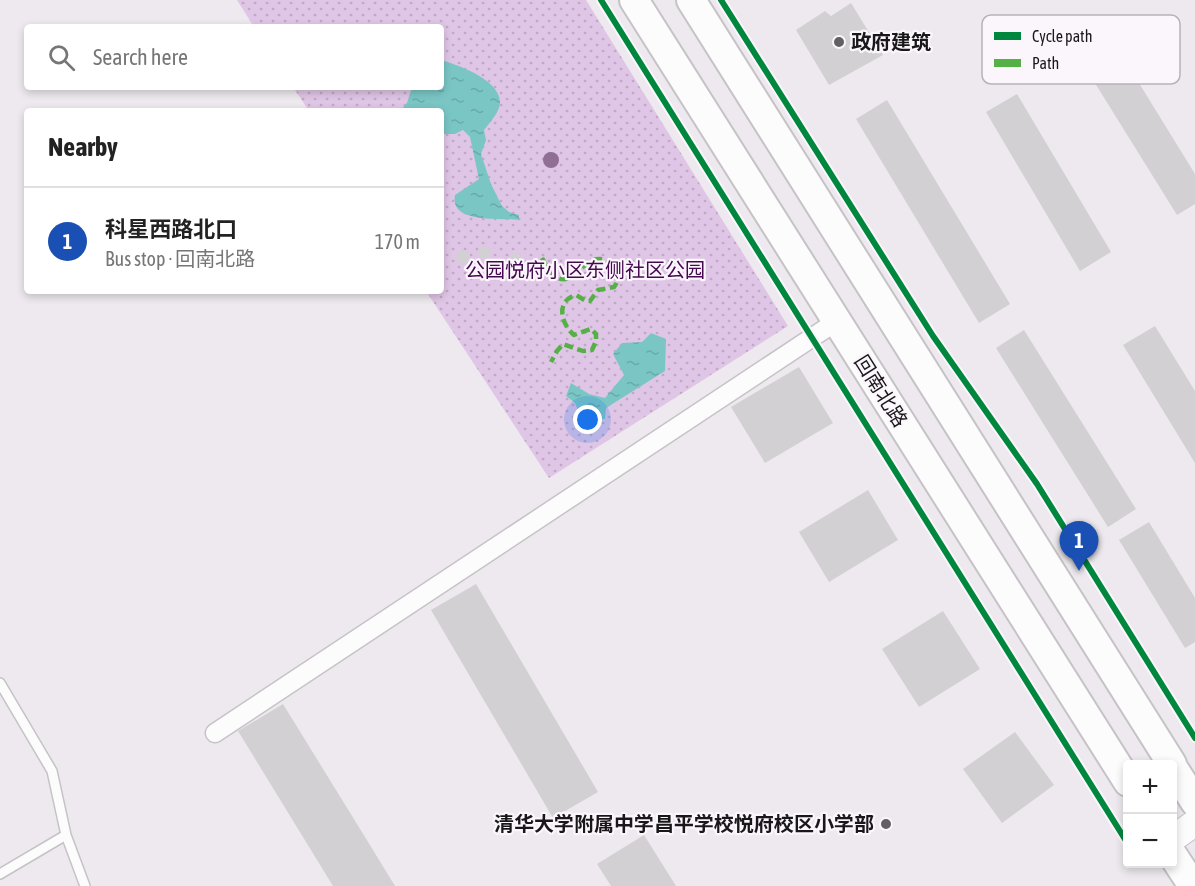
<!DOCTYPE html>
<html lang="en">
<head>
<meta charset="utf-8">
<style>
	:root { --surface:#fff; --page:#f6f6f6; --text:#222; --muted:#767676; --line:#e0e0e0; --accent:#b45309 }
	body { margin:0; font-family:"Asap Condensed","Noto Sans SC",sans-serif; background:var(--page); color:var(--text) }
	.controls { position:absolute; right:18px; bottom:18px; display:grid; overflow:hidden; border-radius:6px; box-shadow:0 3px 9px #0003 }
	.controls button { width:54px; height:54px; display:grid; place-items:center; padding:0; border:0; border-bottom:2px solid var(--line); background:var(--surface); color:var(--text); font:30px sans-serif }
	.you { position:absolute; left:588px; top:420px; width:21px; height:21px; margin:-15px; border:4px solid #fff; border-radius:50%; background:#1a73e8; box-shadow:0 0 0 9px #1a73e833 }
	.badge { display:grid; place-items:center; width:39px; height:39px; border-radius:50%; background:var(--accent); color:#fff; font-size:20px; font-weight:700 }
	.pin { position:absolute; translate:-50% -50px; filter:drop-shadow(0 2px 3px #0008) }
	.pin::after { content:''; position:absolute; top:32px; width:21px; height:18px; background:inherit; clip-path:polygon(0 0,100% 0,50% 100%) }
	.list { margin:0; padding:0; list-style:none }
	h2 { display:flex; justify-content:space-between; align-items:center; height:78px; margin:0; padding:0 24px; font-size:26px }
	h2 small { font-size:20px; font-weight:400; color:var(--muted) }
	.list li { display:grid; grid-template-columns:39px 1fr auto; gap:18px; align-items:center; box-sizing:border-box; height:108px; padding:0 24px; border-top:2px solid var(--line) }
	.list b { display:block; font-size:22px; white-space:nowrap }
	.list p { margin:0; font-size:20px; white-space:nowrap; color:var(--muted) }
	.list em { font-size:20px; font-style:normal; color:var(--muted) }
	.icon { flex:none; width:33px; height:33px; fill:none; stroke:currentColor; stroke-width:2; stroke-linecap:round; stroke-linejoin:round }
	.map { position:relative; flex:none; width:1195px; height:886px; overflow:hidden }
	.search { position:absolute; background:var(--surface); box-shadow:0 3px 9px #0003; left:24px; top:24px; width:420px; height:66px; display:flex; align-items:center; gap:15px; box-sizing:border-box; padding:0 21px; border-radius:6px; color:var(--muted); font-size:22px }
	.panel { position:absolute; background:var(--surface); box-shadow:0 3px 9px #0003; left:24px; top:108px; width:420px; height:186px; border-radius:6px }
	.map>svg:first-child { display:block }
	.park { fill:url(#park-dots) }
	.water { fill:url(#water-ripples) }
	.building { fill:#d3d0d4 }
	.lines { fill:none; stroke-linecap:round; stroke-linejoin:round }
	.lane-casing { stroke:#c6c3c7; stroke-width:12 }
	.street-casing { stroke:#c6c3c7; stroke-width:21 }
	.secondary-casing { stroke:#c6c3c7; stroke-width:28 }
	.primary-casing { stroke:#c6c3c7; stroke-width:32 }
	.lane { stroke:#fcfcfc; stroke-width:9 }
	.street { stroke:#fcfcfc; stroke-width:18 }
	.secondary { stroke:#fcfcfc; stroke-width:26 }
	.primary { stroke:#fcfcfc; stroke-width:28 }
	.quiet { stroke:#55b145; stroke-width:4.5; stroke-dasharray:9 4.5; stroke-linecap:butt }
	.cycleway-casing { stroke:#fbf5fc; stroke-width:10 }
	.cycleway { stroke:#00873e; stroke-width:6 }
	.tree { fill:#906e96 }
	.poi-dot { fill:#636064; stroke:#fbf5fc; stroke-width:2 }
	.labels { text-anchor:middle; stroke-width:4.5; stroke-linejoin:round; paint-order:stroke }
	.poi-label { font-size:20px; font-weight:bold; fill:#19171a; stroke:#fbf5fc; text-anchor:start }
	.park-label { font-size:20px; fill:#44094e; stroke:#fbf5fc }
	.street-label { font-size:20px; fill:#19171a; stroke:#fbf5fc }
	.key { fill:#fbf5fc; stroke:#b7b2b8; stroke-width:1.5 }
	.key-label { font-size:16px; fill:#19171a }
</style>
</head>
<body>
<div class="map">
<svg width="1195" height="886" viewBox="0 0 1195 886">
	<defs>
		<pattern id="park-dots" width="8" height="8" patternUnits="userSpaceOnUse" patternTransform="scale(1.5)"><rect width="8" height="8" fill="#e0c6e6"/><path d="M2 2h.1M6 6h.1" fill="none" stroke="#c0a9c5" stroke-width="1.8" stroke-linecap="round"/></pattern>
		<pattern id="water-ripples" width="26" height="14" patternUnits="userSpaceOnUse" patternTransform="scale(1.5)"><rect width="26" height="14" fill="#7ac6c5"/><path d="M2 4q2-2 4 0t4 0M15 11q2-2 4 0t4 0" fill="none" stroke="#69a9a9"/></pattern>
	</defs>
	<rect width="100%" height="100%" fill="#ede9ee"/>
	<path class="park" d="M237,0H586L788,326L549,478L426,291H441V111H309L293,87H441V27H254Z"/>
	<path class="water" d="M441,60C458,65 499,79 500,102C500,112 490,122 484,130L486,140L481,154L491,184L502,206L509,212L519,215V220C503,217 449,225 455,195L479,179L470,137L463,130L455,134H441V111H400L407,103L412,87H441Z
		M651,333L666,339L665,371L606,408L605,419L582,420L575,403L566,396L571,383L589,394L605,398L624,375L613,354L622,343L642,342Z"/>
	<path class="building" d="M851,3L883,55L829,85L796,30L825,11L831,16Z
		M1102,23L1195,174V204L1177,215L1070,43Z
		M1017,94L1111,252L1080,271L986,112Z
		M887,100L1010,304L979,323L856,119Z
		M479,246L491,248L490,257L488,260L479,257L478,250Z
		M456 257a7 7 0 1 1 14 0a7 7 0 1 1-14 0Z
		M509 260a7 7 0 1 1 14 0a7 7 0 1 1-14 0Z
		M1155,326L1195,391V463L1123,345Z
		M1024,330L1136,509L1108,527L996,348Z
		M799,367L833,423L765,463L731,407Z
		M868,490L898,540L829,582L799,532Z
		M1149,522L1195,598V642L1185,648L1119,540Z
		M476,584L598,792L553,818L431,610Z
		M943,611L980,669L919,707L882,649Z
		M283,704L365,837L395,886H333L238,731Z
		M1015,732L1054,785L1002,823L963,769Z
		M644,835L676,886H611L597,864Z"/>
	<g class="lines">
		<defs>
			<path id="lane" d="M0,683L52,771L66,835L85,886
				M0,874L66,835"/>
			<path id="street" d="M215,733L837,321"/>
			<path id="secondary" d="M1172,839L1195,823"/>
			<path id="primary" d="M634,0L1128,782
				M691,0L1172,764
				M1172,766L1195,802
				M1172,854L1193,886"/>
		</defs>
		<use href="#lane" class="lane-casing"/>
		<use href="#street" class="street-casing"/>
		<use href="#secondary" class="secondary-casing"/>
		<use href="#primary" class="primary-casing"/>
		<use href="#lane" class="lane"/>
		<use href="#street" class="street"/>
		<use href="#secondary" class="secondary"/>
		<use href="#primary" class="primary"/>
		<path class="quiet" d="M542,258C571,313 580,242 611,263C617,271 621,278 614,287L598,290L590,301H586L576,295C555,301 561,324 574,335L591,329L596,334V341L592,350L583,351L563,344L557,351L551,362"/>
		<defs>
			<path id="cycleway" d="M601,0L1128,844
				M721,0L933,336L1037,484L1195,738"/>
		</defs>
		<use href="#cycleway" class="cycleway-casing"/>
		<use href="#cycleway" class="cycleway"/>
	</g>
	<circle class="tree" cx="551" cy="160" r="8"/>
	<g class="poi-dot">
		<circle cx="839" cy="42" r="6"/>
		<circle cx="886" cy="824" r="6"/>
	</g>
	<g class="labels">
		<g class="poi-label">
			<text x="851" y="49">政府建筑</text>
			<text x="874" y="831" text-anchor="end">清华大学附属中学昌平学校悦府校区小学部</text>
		</g>
		<g class="park-label">
			<text x="585" y="277">公园悦府小区东侧社区公园</text>
		</g>
		<g class="street-label">
			<text transform="translate(881 391) rotate(58)" y="7">回南北路</text>
		</g>
	</g>
	<rect x="982" y="15" width="198" height="69" rx="9" class="key"/>
	<rect x="994" y="32" width="27" height="8" fill="#00873e"/>
	<rect x="994" y="59" width="27" height="8" fill="#55b145"/>
	<g class="key-label">
		<text x="1032" y="42">Cycle path</text>
		<text x="1032" y="69">Path</text>
	</g>
</svg>
<div class="controls">
<button>+</button>
<button>−</button>
</div>
<div class="you"></div>
<div class="pin badge" style="left:1079px;top:571px;background:#1a4fb4">1</div>
<div class="search"><svg class="icon" aria-label="search" viewBox="0 0 24 24"><circle cx="10" cy="10" r="6"/><path d="M15 15l6 6"/></svg>Search here</div>
<section class="panel">
<h2>Nearby<small></small></h2>
<ul class="list">
<li><span class="badge" style="background:#1a4fb4">1</span><div><b>科星西路北口</b><p>Bus stop · 回南北路</p></div><em>170 m</em></li>
</ul>
</section>
</div>
</body>
</html>
